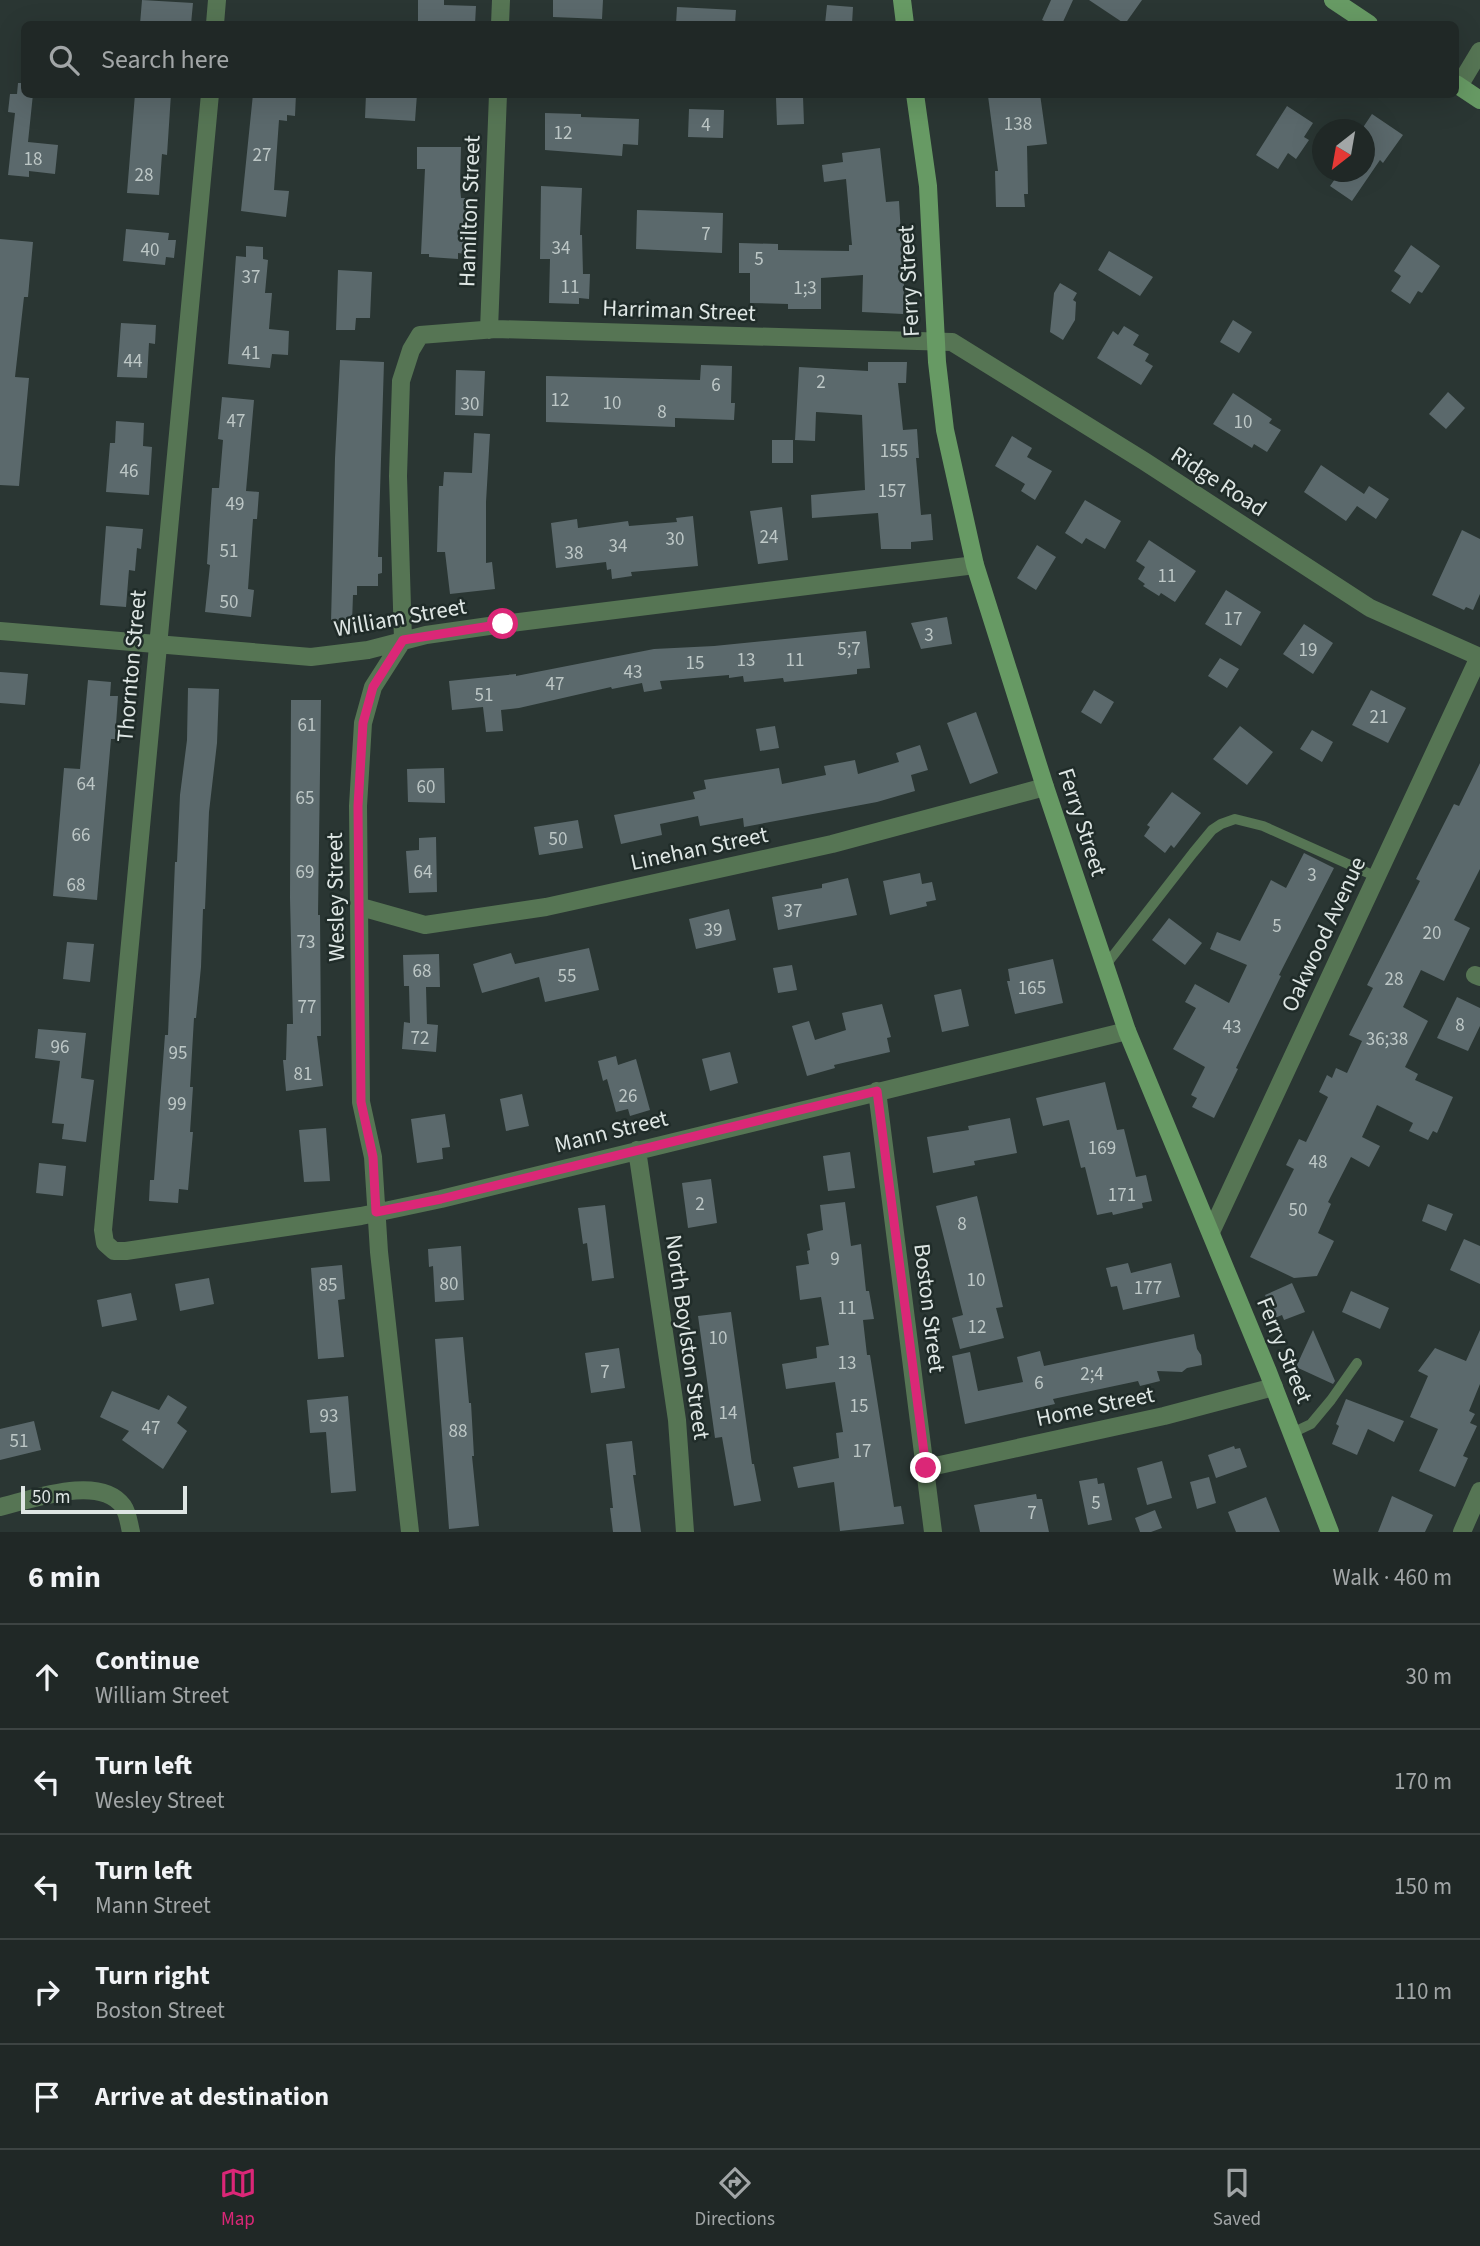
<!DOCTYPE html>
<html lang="en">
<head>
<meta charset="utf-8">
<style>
	:root { --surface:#202826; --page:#28302e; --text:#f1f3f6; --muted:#a2a6a7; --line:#3d4443; --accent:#db2777 }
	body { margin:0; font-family:"Source Sans 3",sans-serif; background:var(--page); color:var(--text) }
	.compass { position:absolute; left:1312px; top:119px; width:63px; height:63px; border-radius:50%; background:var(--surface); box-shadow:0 7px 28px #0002; rotate:211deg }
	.scale { position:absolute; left:21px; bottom:18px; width:166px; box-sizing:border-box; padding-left:7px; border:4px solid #dee6e4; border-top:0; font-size:19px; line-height:24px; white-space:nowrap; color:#dee6e4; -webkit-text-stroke:5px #202c29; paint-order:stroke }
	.stop { position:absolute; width:21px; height:21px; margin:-16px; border:5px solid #db2777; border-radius:50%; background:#fff }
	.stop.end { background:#db2777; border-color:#fff; box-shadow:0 2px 7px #0008 }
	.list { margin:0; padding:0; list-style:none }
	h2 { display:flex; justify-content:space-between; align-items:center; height:91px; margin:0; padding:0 28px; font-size:30px }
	h2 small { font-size:23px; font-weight:400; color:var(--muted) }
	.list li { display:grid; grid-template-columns:46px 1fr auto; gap:21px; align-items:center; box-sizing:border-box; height:105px; padding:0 28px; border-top:2px solid var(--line) }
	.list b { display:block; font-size:26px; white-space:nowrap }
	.list p { margin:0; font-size:23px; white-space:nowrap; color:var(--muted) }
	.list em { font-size:23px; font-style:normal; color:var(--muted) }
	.icon { flex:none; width:38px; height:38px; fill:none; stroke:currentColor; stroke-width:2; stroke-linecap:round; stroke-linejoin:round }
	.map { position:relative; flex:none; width:1480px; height:1532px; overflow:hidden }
	.search { position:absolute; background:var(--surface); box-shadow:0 7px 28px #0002; left:21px; right:21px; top:21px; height:77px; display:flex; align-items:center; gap:18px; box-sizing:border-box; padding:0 24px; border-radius:10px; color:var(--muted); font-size:26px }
	.sheet { height:616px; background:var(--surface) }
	nav { display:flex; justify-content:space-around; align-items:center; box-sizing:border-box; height:98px; border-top:2px solid var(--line); background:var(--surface); font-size:19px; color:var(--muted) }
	nav a { display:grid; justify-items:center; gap:4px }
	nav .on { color:var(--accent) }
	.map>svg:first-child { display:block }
	.building { fill:#5b696c }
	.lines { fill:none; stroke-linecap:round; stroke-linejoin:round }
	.lane { stroke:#567554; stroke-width:10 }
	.street { stroke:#567554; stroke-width:18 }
	.secondary { stroke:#679a64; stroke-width:18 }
	.route { stroke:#db2777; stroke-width:9 }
	.labels { text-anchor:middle; stroke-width:5; stroke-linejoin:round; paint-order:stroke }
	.number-label { font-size:19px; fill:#bdc7c6 }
	.street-label { font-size:23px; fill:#dee6e4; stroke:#202c29 }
</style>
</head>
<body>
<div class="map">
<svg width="1480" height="1532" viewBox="0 0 1480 1532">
	<rect width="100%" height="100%" fill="#2a3633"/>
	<path class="building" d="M142,0L193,3L191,24H140Z
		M418,0H444V5L476,6L475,24H418Z
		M553,0H603L602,19L553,17Z
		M1051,0H1073L1062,24H1052L1042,20Z
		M1089,0H1142L1125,24Z
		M827,5L853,7L852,24H825Z
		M677,7L736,10L735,24H676Z
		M18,83H24V94H33L28,142L58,145L55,174L29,171V177L8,175L15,113L8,112L10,94H17Z
		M135,94H171L167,155L162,154L159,195L127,193Z
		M253,94H296L295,116L287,115V121L279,120L274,190L289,191L286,217L241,211Z
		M366,94H417L415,121L365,118Z
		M1001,94H1040L1047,144L1027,146L1028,194H1024L1025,207H996L995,171H998L988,96Z
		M803,97L804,124L777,125L776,98Z
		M1287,106L1313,123L1304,137L1309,140L1296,159L1288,153L1278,169L1256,155Z
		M689,109L724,110L723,138L688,137Z
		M545,113L581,114V117L639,119L638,145L623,144L622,156L545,150Z
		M1372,114L1403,135L1383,163L1380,160L1352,201L1330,186L1340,172H1364V126Z
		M417,147H461L460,187L461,198H466V234L465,254L458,253V259L429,257V254H421L425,169H417Z
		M880,148L886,202L899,201L904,286L903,314L862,312L863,275L821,278V309H788V304L750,303V273H739V243L778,244V250L849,251V245H852L846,179L824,182L822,165L843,162L842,153Z
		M541,186L582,188L580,235H582L583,274H590L589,299L579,298V304L549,303L550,259H540Z
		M637,210L723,213L722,253L636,249Z
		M126,229L169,233L168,240H176L174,258L166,257L165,265L123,261Z
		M0,239L33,242L28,297H24L15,377L29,378L19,486L0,485Z
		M1411,245L1440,266L1422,293L1418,291L1410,304L1391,291L1401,276L1394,271Z
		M246,246L263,247V259L268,260L265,293H272L269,329L289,331L288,355L272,354L270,368L228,364L236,256L246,257Z
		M1109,251L1153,277L1140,296L1098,270Z
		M338,270L372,272L370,318H356L355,330H336Z
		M1060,283L1077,293L1073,300L1076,302L1075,320L1063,340L1050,332L1054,293Z
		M1233,320L1252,332L1239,353L1220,342Z
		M121,323L156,325L155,344L149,343L147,378L117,377Z
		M1124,326L1139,335L1133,345L1149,354L1145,361L1153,366L1141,385L1097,358L1113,331L1118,335Z
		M340,360L384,362L378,557H382V573L378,574V586H357V595H353L352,623H331L335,458Z
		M868,362H907L906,383H898L903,430L917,429L919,458H916L921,515L931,514L933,540L911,542V549H881L878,513L812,518L811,495L865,490L862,415L816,412L815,441L795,440L799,367L868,371Z
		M701,365L732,366L731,403H735L734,420L675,418V427L546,422V376L700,380Z
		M456,370L485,371L483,416L455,415Z
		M1448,392L1465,408L1446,429L1429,414Z
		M1233,393L1272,419L1269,423L1281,430L1267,452L1254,444L1252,448L1213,424Z
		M222,397L254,400L246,491L259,492L257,519H253L248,589L254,590L251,617L205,612L210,565L207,564L212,488H219L223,440L218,439Z
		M116,421L144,423L143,446L152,447L149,495L106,492L110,443H115Z
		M474,433L490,434L486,502V563L492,562L495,589L450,594L445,552H437L439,486H443L444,472L472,473Z
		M1012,436L1032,448L1027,457L1052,471L1035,500L1021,491L1025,484L995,466Z
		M772,440H793V463H772Z
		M1321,465L1364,494L1369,486L1389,499L1376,519L1357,506L1346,521L1304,492Z
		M1085,500L1121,521L1105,549L1086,538L1082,544L1065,533Z
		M782,507L788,560L758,564L750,511Z
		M693,516L698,566L631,572L632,576L612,579L611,569L607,570L606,562L556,568L551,523L577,519L578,528L628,521L629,526L677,522L676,518Z
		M106,526L143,529L141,549L137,548L135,571L129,570L126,607L100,605Z
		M1462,530L1480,539V594L1473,610L1466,607L1464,610L1432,595Z
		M1149,540L1196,571L1175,602L1161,593L1159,596L1143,586L1145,584L1138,579L1145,567L1136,561Z
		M1037,545L1056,557L1036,590L1017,578Z
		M1226,590L1261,612L1241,646L1205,624Z
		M947,617L952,644L921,649L911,623Z
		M1304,624L1333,643L1313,674L1283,654Z
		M866,631L870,668L857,669V674L784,682L783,678L744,682L743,676L729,678V675L660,681L662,689L644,692L642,683L612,689L611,687L519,708L501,710L503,731L486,732L483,707L452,710L449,681L516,674V676L654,649L714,646Z
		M1220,658L1239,669L1227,688L1208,676Z
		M0,672L28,674L25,705L0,703Z
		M88,680L111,682L110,696H118L115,739H111L97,900L53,896L64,768L80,769Z
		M188,688L219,689L217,743L209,812L205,909H203L201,967L196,1018H194L190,1087H193L190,1132H193L188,1190L179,1189L178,1203L149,1201L150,1180H154L165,1035H168L175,862H177L180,795L187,740Z
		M1094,690L1114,702L1101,724L1081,712Z
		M1371,690L1406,708L1388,743L1352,725Z
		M291,700H321L318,915H320L321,1036H317L323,1086L286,1091L283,1060H286L287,1024H293L290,898Z
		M976,712L998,773L970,784L947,723Z
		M775,726L779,748L760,751L756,729Z
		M1240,726L1273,752L1247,785L1213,759Z
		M1312,730L1333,742L1322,762L1300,749Z
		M920,745L928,770L911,775L915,791L877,802L744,827L743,818L700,826L698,816L660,824L662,835L621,844L614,815L695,799L693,792L706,789L704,780L779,768L782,784L826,775L824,766L855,760L858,774L899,762L896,753Z
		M1480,763V869L1454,920L1470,928L1444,981L1421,970L1403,1007L1428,1021L1405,1067L1418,1074L1415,1080L1453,1097L1437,1133L1433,1131L1428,1140L1409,1131L1413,1123L1377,1105L1362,1137L1380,1146L1369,1167L1351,1157L1328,1202L1331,1204L1318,1233L1334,1241L1317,1276L1294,1278L1250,1257L1294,1169L1286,1165L1299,1139L1306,1142L1328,1097L1319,1092L1327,1075L1332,1078L1336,1068L1347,1073L1362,1041L1349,1035L1373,988L1367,985L1420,881L1416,879L1454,804L1459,806Z
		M444,768L445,803L408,802L407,769Z
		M1172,792L1201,813L1174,848L1171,845L1165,853L1144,836L1150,827L1147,825Z
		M578,820L583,848L539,855L534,827Z
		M436,837L437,892L409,893L406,851L419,850V838Z
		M1304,853L1334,868L1279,975L1281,976L1236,1068L1238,1069L1214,1118L1192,1107L1197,1098L1191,1095L1205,1067L1173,1049L1196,1008L1185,1002L1195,984L1229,1003L1247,965L1210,949L1217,932L1240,941L1271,880L1286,888Z
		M920,873L922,884L932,882L936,900L926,902L927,906L890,915L883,881Z
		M848,878L857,915L778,930L772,897L822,888V884Z
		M729,909L736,940L696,949L689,919Z
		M1169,918L1202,943L1185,965L1152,940Z
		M67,942L94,944L90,982L63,979Z
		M589,948L599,990L545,1002L539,977L482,993L473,964L511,953L515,964Z
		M439,954L440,987H426L427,1024L438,1025L436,1052L402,1049L404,1022L410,1023L409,986H404L403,955Z
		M1053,959L1063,1003L1015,1014L1007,981H1010L1008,969Z
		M792,965L797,990L778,993L773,968Z
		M961,989L969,1026L942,1032L934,995Z
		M1457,997L1480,1008V1026L1468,1051L1437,1038Z
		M882,1004L891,1037L887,1038L890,1052L834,1065L835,1068L807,1076L792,1026L809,1021L815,1040L846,1030L842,1013Z
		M38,1029L86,1033L81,1078L94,1080L86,1142L62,1139L64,1124L52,1123L60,1061L35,1058Z
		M730,1052L738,1083L710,1091L702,1059Z
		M616,1056L618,1065L636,1059L650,1110L630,1116L628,1109L616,1112L607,1079L603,1081L598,1061Z
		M1105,1082L1117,1130L1124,1129L1136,1177L1146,1175L1152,1201L1142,1203L1143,1208L1113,1215L1112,1212L1097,1215L1085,1167L1081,1168L1069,1120L1043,1126L1036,1098Z
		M522,1094L529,1126L506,1131L500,1099Z
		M445,1114L450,1147L442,1148L443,1159L417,1163L411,1119Z
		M1010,1118L1017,1153L974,1161L975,1165L933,1173L927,1137L969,1130L968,1126Z
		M326,1128L330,1181L304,1182L299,1130Z
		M850,1152L855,1188L828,1191L823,1156Z
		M39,1163L66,1166L63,1196L36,1193Z
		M711,1179L717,1223L688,1228L682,1183Z
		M977,1196L1003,1307L996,1308L1004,1338L960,1349L952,1318L963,1315L936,1206Z
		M845,1202L851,1246L861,1244L866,1291H869L874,1319L863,1320L867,1355H870L894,1507L901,1506L904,1524L840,1531L834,1482L798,1488L793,1467L839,1458L836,1433L843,1432L835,1382L786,1389L782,1364L817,1358L816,1347L829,1345L821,1297L800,1300L796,1266L809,1264L807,1251L810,1250L807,1234L823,1230L820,1205Z
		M1428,1204L1453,1214L1446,1231L1422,1221Z
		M605,1205L614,1278L592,1281L587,1243L583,1244L578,1208Z
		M1464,1239L1480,1246V1284L1450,1270Z
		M461,1246L464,1300L435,1302L433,1266L429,1267L428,1249Z
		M1128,1263L1131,1273L1171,1263L1180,1297L1123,1310L1117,1286L1111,1287L1106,1268Z
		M342,1265L345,1299L338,1300L344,1357L318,1359L311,1268Z
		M209,1278L214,1304L180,1311L175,1284Z
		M1292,1283L1305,1312L1284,1320L1282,1315L1275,1318L1265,1295Z
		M1351,1291L1389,1308L1380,1329L1342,1312Z
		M131,1293L137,1320L102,1327L97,1300Z
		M731,1312L752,1464H754L761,1501L734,1506L722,1437L715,1438L698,1316Z
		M1313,1330L1335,1381L1333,1384L1296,1367Z
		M1480,1330V1384L1469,1411L1475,1414L1470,1423L1477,1426L1463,1456L1468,1458L1455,1487L1419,1471L1438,1429L1410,1417L1428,1376L1418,1371L1435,1348L1466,1361Z
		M1194,1334L1197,1349L1201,1355L1202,1365L1187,1368L1182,1372L1157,1371L1160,1381L1140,1386L1138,1381L1053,1399L1055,1404L965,1424L952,1356L970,1352L978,1391L1023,1382L1017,1357L1040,1351L1044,1366Z
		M463,1337L469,1403H471L474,1456H472L479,1526L449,1529L435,1339Z
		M619,1348L625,1388L591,1393L585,1353Z
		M112,1391L159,1410L168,1395L187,1407L177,1423L187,1431L163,1469L122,1440L129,1431L100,1417Z
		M348,1396L356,1491L331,1493L326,1432L310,1433L307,1400Z
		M1346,1399L1404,1421L1394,1442L1368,1429L1357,1455L1332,1444L1339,1426L1336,1424Z
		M34,1421L41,1450L0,1460V1429Z
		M632,1441L636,1475H633L641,1532H613L610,1508H613L606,1444Z
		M1234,1446L1235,1449L1240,1448L1247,1467L1216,1478L1208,1455Z
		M1162,1461L1172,1498L1147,1505L1137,1468Z
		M1209,1477L1216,1503L1197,1509L1190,1482Z
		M1097,1478L1098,1484L1104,1483L1112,1520L1088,1525L1079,1481Z
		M1036,1494L1037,1499H1042L1049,1532H980L974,1505Z
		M1392,1496L1433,1515L1425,1532H1378Z
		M1266,1497L1280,1532H1236L1228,1512Z
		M1155,1510L1162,1528L1151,1532H1140L1135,1518Z"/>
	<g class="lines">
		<path class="lane" d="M1105,966L1193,853L1212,830L1221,824L1235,819L1263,826L1377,877
			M1292,1433L1311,1424L1331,1400L1357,1363"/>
		<path class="street" d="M215,24L217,0
			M500,24L501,0
			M1459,86L1480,51
			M210,94L103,1230L105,1243L114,1251H126L361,1216L441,1199L1127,1031
			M489,330L498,94
			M0,631L311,657L368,650L426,635L503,624L975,565
			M361,907L425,925L546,907L832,844L1045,787
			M1475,975L1480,977
			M877,1091L933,1532
			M637,1150L677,1420L685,1532
			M1211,1232L1479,657
			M926,1468L1164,1416L1274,1387
			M0,1507C33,1499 100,1474 123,1506C128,1513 129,1524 131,1532
			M410,1532L379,1252L373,1157L361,1102L358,806L363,723L373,687L403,640L398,476L401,381L411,350L420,335L496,329L952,342L1144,461L1370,608L1480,657
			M1462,1532L1480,1491"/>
		<path class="secondary" d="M902,0L905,24
			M1333,0L1369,24
			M1456,84L1480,100
			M915,94L928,186L937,362L945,430L975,565L1045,787L1127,1031L1268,1372L1330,1532"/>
	</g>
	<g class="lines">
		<path class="route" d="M503,624L403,640L373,687L363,723L358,806L361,1102L373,1157L376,1212L441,1199L877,1091L926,1468"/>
	</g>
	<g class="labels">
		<g class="number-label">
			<text x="1018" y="130">138</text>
			<text x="706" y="131">4</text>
			<text x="563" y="139">12</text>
			<text x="262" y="161">27</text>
			<text x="33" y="165">18</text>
			<text x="144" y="181">28</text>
			<text x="706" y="240">7</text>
			<text x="561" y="254">34</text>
			<text x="150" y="256">40</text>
			<text x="759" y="265">5</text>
			<text x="251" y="283">37</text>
			<text x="570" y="293">11</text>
			<text x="805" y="294">1;3</text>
			<text x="251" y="359">41</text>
			<text x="133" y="367">44</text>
			<text x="821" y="388">2</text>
			<text x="716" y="391">6</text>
			<text x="560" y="406">12</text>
			<text x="612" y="409">10</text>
			<text x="470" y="410">30</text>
			<text x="662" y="418">8</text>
			<text x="236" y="427">47</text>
			<text x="1243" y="428">10</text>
			<text x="894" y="457">155</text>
			<text x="129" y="477">46</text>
			<text x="892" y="497">157</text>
			<text x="235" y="510">49</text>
			<text x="769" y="543">24</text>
			<text x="675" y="545">30</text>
			<text x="618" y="552">34</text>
			<text x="229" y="557">51</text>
			<text x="574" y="559">38</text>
			<text x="1167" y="582">11</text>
			<text x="229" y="608">50</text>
			<text x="1233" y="625">17</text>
			<text x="929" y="641">3</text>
			<text x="849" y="655">5;7</text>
			<text x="1308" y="656">19</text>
			<text x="746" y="666">13</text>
			<text x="795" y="666">11</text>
			<text x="695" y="669">15</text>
			<text x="633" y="678">43</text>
			<text x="555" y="690">47</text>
			<text x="484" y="701">51</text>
			<text x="1379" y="723">21</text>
			<text x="307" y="731">61</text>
			<text x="86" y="790">64</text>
			<text x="426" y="793">60</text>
			<text x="305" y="804">65</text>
			<text x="81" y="841">66</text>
			<text x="558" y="845">50</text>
			<text x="305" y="878">69</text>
			<text x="423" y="878">64</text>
			<text x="1312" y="881">3</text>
			<text x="76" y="891">68</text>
			<text x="793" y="917">37</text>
			<text x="1277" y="932">5</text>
			<text x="713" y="936">39</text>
			<text x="1432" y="939">20</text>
			<text x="306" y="948">73</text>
			<text x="422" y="977">68</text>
			<text x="567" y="982">55</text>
			<text x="1394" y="985">28</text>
			<text x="1032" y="994">165</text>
			<text x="307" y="1013">77</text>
			<text x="1460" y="1031">8</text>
			<text x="1232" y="1033">43</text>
			<text x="420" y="1044">72</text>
			<text x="1387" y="1045">36;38</text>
			<text x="60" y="1053">96</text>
			<text x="178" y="1059">95</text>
			<text x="303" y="1080">81</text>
			<text x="628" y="1102">26</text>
			<text x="177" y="1110">99</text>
			<text x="1102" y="1154">169</text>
			<text x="1318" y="1168">48</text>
			<text x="1122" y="1201">171</text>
			<text x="700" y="1210">2</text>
			<text x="1298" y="1216">50</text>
			<text x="962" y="1230">8</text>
			<text x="835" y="1265">9</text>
			<text x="976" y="1286">10</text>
			<text x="449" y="1290">80</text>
			<text x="328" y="1291">85</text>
			<text x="1148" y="1294">177</text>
			<text x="847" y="1314">11</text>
			<text x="977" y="1333">12</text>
			<text x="718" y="1344">10</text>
			<text x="847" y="1369">13</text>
			<text x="605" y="1378">7</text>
			<text x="1092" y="1380">2;4</text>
			<text x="1039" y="1389">6</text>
			<text x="859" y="1412">15</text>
			<text x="728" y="1419">14</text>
			<text x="329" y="1422">93</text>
			<text x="151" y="1434">47</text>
			<text x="458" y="1437">88</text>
			<text x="19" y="1447">51</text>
			<text x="862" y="1457">17</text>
			<text x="1096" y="1509">5</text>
			<text x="1032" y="1519">7</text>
		</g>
		<g class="street-label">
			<text transform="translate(469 211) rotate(-88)" y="8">Hamilton Street</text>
			<text transform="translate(908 281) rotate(-93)" y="8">Ferry Street</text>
			<text transform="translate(679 310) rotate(2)" y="8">Harriman Street</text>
			<text transform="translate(1219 481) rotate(33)" y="8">Ridge Road</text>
			<text transform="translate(400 617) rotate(-10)" y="8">William Street</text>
			<text transform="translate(131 666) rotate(-85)" y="8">Thornton Street</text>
			<text transform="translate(1083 822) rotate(72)" y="8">Ferry Street</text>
			<text transform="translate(699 848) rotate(-12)" y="8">Linehan Street</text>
			<text transform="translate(335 897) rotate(-91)" y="8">Wesley Street</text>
			<text transform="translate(1323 934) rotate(-65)" y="8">Oakwood Avenue</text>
			<text transform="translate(611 1131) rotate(-14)" y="8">Mann Street</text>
			<text transform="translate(930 1308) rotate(83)" y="8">Boston Street</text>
			<text transform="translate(688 1337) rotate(82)" y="8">North Boylston Street</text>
			<text transform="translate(1285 1350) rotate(68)" y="8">Ferry Street</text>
			<text transform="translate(1095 1406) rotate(-12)" y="8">Home Street</text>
		</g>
	</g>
</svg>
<svg class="compass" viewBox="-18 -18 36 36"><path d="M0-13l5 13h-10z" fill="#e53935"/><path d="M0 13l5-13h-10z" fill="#a2a6a7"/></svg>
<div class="scale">50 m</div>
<div class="stop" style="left:503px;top:624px"></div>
<div class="stop end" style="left:926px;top:1468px"></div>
<div class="search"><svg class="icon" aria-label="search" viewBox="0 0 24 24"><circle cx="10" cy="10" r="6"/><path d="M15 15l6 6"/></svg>Search here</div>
</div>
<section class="sheet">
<h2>6 min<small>Walk · 460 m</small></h2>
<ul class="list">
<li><svg class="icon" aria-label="ahead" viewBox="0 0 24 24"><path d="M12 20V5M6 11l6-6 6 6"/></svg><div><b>Continue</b><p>William Street</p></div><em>30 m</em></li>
<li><svg class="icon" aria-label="left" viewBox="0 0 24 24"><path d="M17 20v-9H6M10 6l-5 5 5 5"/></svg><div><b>Turn left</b><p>Wesley Street</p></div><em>170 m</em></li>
<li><svg class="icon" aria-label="left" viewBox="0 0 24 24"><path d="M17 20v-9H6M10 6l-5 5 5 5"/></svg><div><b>Turn left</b><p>Mann Street</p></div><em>150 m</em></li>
<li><svg class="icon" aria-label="right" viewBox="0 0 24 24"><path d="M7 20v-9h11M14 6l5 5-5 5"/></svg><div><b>Turn right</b><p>Boston Street</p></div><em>110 m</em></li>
<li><svg class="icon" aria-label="arrive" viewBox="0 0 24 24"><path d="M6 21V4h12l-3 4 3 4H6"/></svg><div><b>Arrive at destination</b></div></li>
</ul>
</section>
<nav>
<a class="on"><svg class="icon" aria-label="map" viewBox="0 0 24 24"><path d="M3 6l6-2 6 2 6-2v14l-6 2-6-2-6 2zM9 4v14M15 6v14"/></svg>Map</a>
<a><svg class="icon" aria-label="directions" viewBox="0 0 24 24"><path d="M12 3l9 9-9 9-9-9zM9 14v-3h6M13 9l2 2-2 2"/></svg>Directions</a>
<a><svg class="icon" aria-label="saved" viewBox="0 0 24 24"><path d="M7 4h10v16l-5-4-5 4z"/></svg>Saved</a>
</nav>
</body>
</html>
